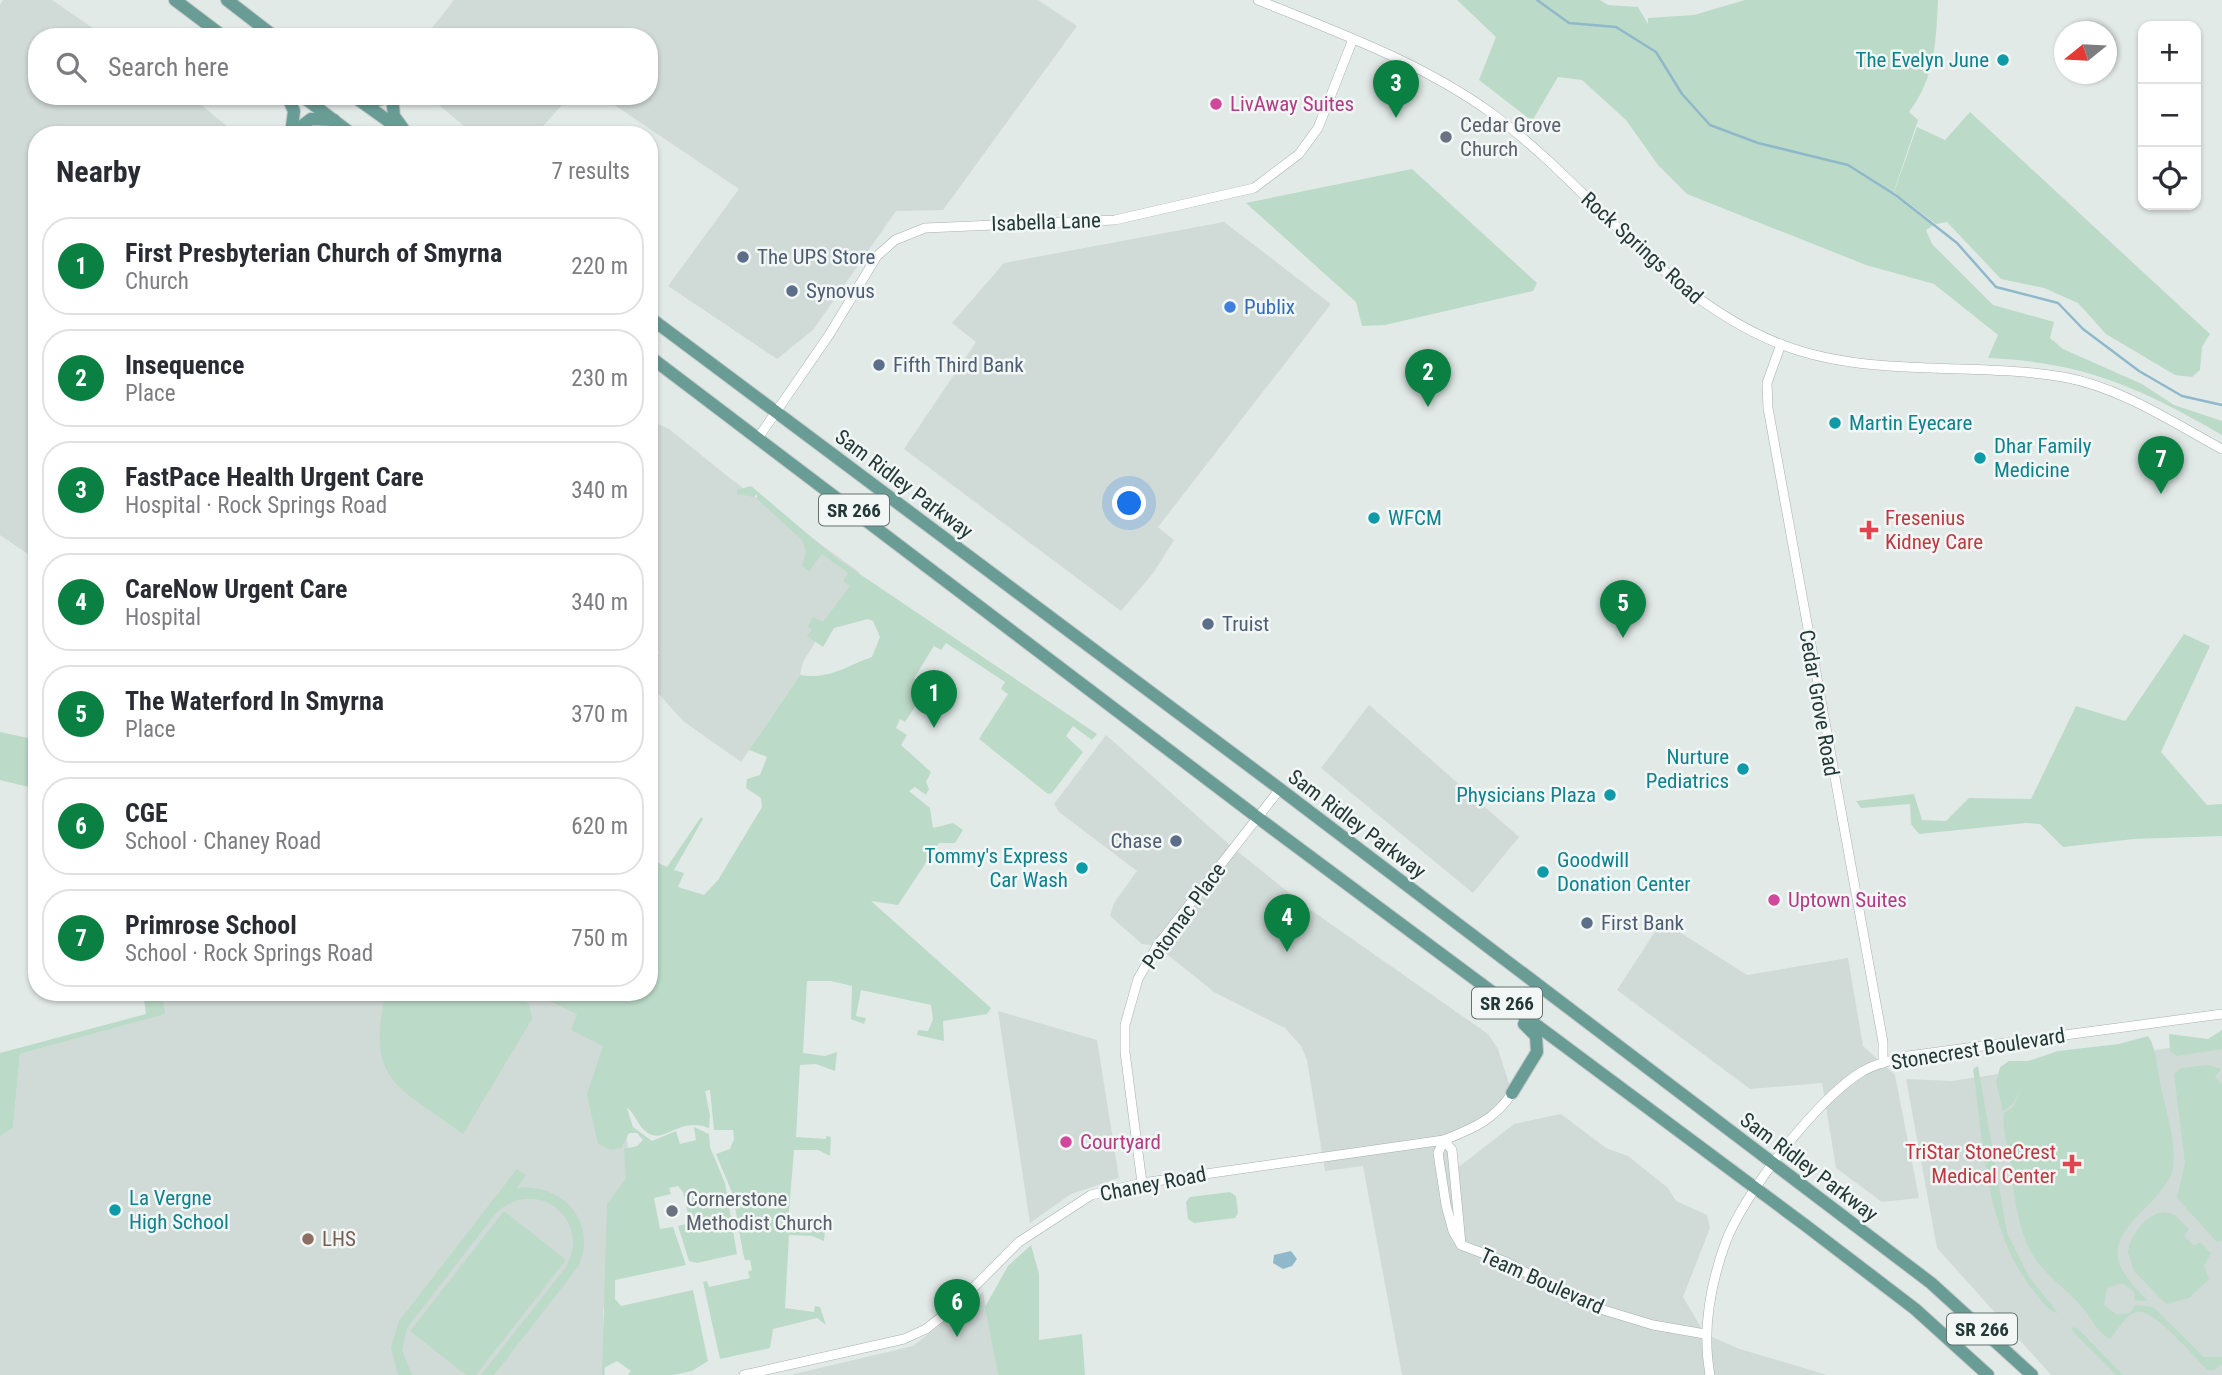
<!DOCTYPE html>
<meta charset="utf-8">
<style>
:root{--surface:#fff;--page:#f2f2f3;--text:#2b2b33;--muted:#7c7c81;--line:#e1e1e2;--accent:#0b8043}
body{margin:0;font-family:"Roboto Condensed",sans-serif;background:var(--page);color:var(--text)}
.controls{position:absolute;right:21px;top:21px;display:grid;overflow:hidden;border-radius:14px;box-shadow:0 2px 5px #0004}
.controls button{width:63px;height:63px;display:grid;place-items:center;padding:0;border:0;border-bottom:2px solid var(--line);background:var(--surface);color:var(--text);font:35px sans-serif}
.compass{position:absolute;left:2054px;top:21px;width:63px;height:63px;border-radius:50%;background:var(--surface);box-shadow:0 2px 5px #0004;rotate:252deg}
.you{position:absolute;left:1130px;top:504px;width:24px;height:24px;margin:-18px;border:5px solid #fff;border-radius:50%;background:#1a73e8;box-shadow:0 0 0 10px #1a73e833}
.badge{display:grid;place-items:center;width:46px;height:46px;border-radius:50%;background:var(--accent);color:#fff;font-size:23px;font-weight:700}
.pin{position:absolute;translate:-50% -58px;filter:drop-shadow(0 2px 4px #0008)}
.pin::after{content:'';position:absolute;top:37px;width:24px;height:21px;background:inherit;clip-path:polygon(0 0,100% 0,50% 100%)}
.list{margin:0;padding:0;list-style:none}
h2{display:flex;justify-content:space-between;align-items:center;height:91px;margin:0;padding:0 28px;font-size:30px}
h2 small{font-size:23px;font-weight:400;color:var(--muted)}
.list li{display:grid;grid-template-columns:46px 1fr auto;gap:21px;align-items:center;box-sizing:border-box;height:98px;margin:0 14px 14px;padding:0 14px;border:2px solid var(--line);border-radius:28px}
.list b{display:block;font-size:26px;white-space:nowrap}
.list p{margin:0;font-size:23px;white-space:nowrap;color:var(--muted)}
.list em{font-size:23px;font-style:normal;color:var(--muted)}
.icon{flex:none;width:38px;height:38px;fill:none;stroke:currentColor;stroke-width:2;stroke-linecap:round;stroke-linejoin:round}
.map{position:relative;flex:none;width:2222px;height:1375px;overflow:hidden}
.search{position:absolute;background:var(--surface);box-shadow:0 2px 5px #0004;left:28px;top:28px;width:630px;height:77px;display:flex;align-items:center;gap:18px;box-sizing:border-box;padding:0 24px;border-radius:28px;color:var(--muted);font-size:26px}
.panel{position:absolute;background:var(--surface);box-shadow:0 2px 5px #0004;left:28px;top:126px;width:630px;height:875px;border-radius:28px}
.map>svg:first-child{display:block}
.built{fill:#d0dad7}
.green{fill:#bcdac8}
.water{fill:#8fb9ca}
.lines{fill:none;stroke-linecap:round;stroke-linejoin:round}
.stream{stroke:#8fb9ca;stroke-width:2.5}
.tertiary-casing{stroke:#a5b1af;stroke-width:10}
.primary-casing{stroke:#c1c8c7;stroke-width:14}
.tertiary{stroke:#fff;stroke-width:9}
.primary{stroke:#6a9c96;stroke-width:12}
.culture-dot{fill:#0f9aa8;stroke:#f2f7f5;stroke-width:2.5}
.hotel-dot{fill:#d1479c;stroke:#f2f7f5;stroke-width:2.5}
.worship-dot{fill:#6b7280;stroke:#f2f7f5;stroke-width:2.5}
.service-dot{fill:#5c6f8a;stroke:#f2f7f5;stroke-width:2.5}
.shop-dot{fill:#3f7fe0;stroke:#f2f7f5;stroke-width:2.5}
.health-dot{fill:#e0444e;stroke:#f2f7f5;stroke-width:2.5}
.education-dot{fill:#8d6e63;stroke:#f2f7f5;stroke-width:2.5}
.labels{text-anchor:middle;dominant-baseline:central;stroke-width:5;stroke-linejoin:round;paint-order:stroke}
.shield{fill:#f2f7f5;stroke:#617270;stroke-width:2}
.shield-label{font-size:19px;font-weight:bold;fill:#233937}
.culture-label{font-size:21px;fill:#0d838f;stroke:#f2f7f5;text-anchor:start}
.hotel-label{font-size:21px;fill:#b23c85;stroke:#f2f7f5;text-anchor:start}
.worship-label{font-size:21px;fill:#5b616d;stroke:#f2f7f5;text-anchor:start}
.street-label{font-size:21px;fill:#233937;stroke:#f2f7f5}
.service-label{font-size:21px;fill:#4e5e75;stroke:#f2f7f5;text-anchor:start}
.shop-label{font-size:21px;fill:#366cbe;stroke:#f2f7f5;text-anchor:start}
.health-label{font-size:21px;fill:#be3a42;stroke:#f2f7f5;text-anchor:start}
.education-label{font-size:21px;fill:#785e54;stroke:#f2f7f5;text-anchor:start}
</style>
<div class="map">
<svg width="2222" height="1375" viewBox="0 0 2222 1375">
<rect width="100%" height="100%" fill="#e2eae8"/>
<g class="built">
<path d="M 3,0 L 52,0 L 106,37 L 37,37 L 37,96 L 190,96 L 238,135 L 37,135 L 37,560 L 0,535 L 0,5 Z"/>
<path d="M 454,0 L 1038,0 L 1077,26 L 943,210 L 896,211 L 813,330 L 777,359 L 668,286 L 739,189 L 601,96 L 649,96 L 649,37 L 425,37 Z"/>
<path d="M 428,96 L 570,96 L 535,135 L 475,135 Z"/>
<path d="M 1224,222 L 1331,304 L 1158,527 L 1174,540 L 1154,572 L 1121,611 L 904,449 L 976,342 L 952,323 L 1004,263 Z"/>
<path d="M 649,420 L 669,429 L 731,479 L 859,572 L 803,662 L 800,675 L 741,762 L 683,721 L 649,683 L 649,663 L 659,654 L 649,605 Z"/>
<path d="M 1369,705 L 1519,837 L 1473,893 L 1321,768 Z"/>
<path d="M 1106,735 L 1232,847 L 1308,908 L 1488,1034 L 1498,1049 L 1512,1093 L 1503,1107 L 1445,1140 L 1455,1170 L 1514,1124 L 1561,1114 L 1606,1148 L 1628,1156 L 1668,1188 L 1676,1201 L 1707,1215 L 1710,1228 L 1683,1297 L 1705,1334 L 1740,1349 L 1827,1375 L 1402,1375 L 1363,1166 L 1325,1171 L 1307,1060 L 1301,1046 L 1285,1028 L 1214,992 L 1157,946 L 1142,944 L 1110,916 L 1114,903 L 1137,871 L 1059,812 L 1054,804 Z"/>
<path d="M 1662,921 L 1747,975 L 1848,958 L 1863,1046 L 1895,1075 L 1919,1198 L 1882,1202 L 1836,1168 L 1822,1083 L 1750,1089 L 1617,990 Z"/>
<path d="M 162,992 L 605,992 L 631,1167 L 603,1311 L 605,1375 L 0,1375 L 0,1136 L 13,1128 L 20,1054 L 164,1014 Z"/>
<path d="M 998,1011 L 1097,1040 L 1119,1178 L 1071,1194 L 1030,1223 Z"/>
<path d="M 2222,1040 L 2222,1375 L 2051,1375 L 1937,1248 L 1906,1079 L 1952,1081 Z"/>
<path d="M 983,1292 L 998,1375 L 790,1375 L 913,1346 Z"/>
</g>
<g class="green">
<path d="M 1457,0 L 1600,0 L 1608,5 L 1638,7 L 1648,24 L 1648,18 L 1694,15 L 1745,0 L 1938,0 C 1936,42 1935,78 1909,112 L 1918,120 L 1893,194 L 1934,225 L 1926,230 L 1932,244 L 1993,305 L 2054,322 L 2050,338 L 2063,349 L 2142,384 L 2174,405 L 2222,421 L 2222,435 C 2141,388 2084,362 1988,358 L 1998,335 L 1934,284 L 1866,265 L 1687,194 L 1658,165 L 1626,120 L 1582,80 L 1558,77 L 1532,121 L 1479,80 L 1496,37 Z"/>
<path d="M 1970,112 L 2210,334 L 2202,347 L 2200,370 L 2192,377 L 2175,375 L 2106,334 L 2078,303 L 2044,288 L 2001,279 L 1947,222 L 1936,224 L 1894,192 L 1917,127 L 1945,140 Z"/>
<path d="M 1412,169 L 1537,283 L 1533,291 L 1385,325 L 1362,326 L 1356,302 L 1246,203 Z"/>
<path d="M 751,486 L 836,558 L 1097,734 L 1092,740 L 1073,726 L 1066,736 L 1083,752 L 1052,793 L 1048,794 L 979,739 L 1008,694 L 1001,689 L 1005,682 L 946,643 L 941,650 L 934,646 L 914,678 L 927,688 L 905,722 L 900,719 L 896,728 L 907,735 L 901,745 L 931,772 L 926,782 L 929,789 L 926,795 L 915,787 L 909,791 L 930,808 L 933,828 L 953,823 L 963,830 L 955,843 L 939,843 L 898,905 L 871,901 L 991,1008 L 987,1014 L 943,1021 L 944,1041 L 917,1035 L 918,1030 L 928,1031 L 933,1019 L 931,1005 L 861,990 L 856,1016 L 866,1018 L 864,1024 L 851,1019 L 852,986 L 831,981 L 807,981 L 803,1053 L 825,1056 L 837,1052 L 835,1071 L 816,1064 L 800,1065 L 796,1137 L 826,1139 L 826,1136 L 831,1137 L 830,1156 L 818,1150 L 794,1150 L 788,1223 L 818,1225 L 826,1221 L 824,1241 L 812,1236 L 789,1235 L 785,1308 L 814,1312 L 815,1306 L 820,1307 L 826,1325 L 817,1318 L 773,1329 L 770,1348 L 720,1359 L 703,1282 L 707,1281 L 709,1287 L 750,1278 L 748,1272 L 752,1270 L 750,1260 L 745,1260 L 743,1253 L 733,1195 L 716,1154 L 730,1149 L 734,1139 L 733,1130 L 714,1130 L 710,1090 L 705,1091 L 710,1115 L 709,1128 C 681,1117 667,1140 652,1135 C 638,1130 636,1113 627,1108 L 633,1127 L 652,1141 L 676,1131 L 680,1144 L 696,1140 L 694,1127 L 709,1134 L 710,1147 L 725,1183 L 737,1254 L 697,1263 L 689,1261 L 678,1226 L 690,1223 L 683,1192 L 678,1186 L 669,1188 L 671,1194 L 654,1198 L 660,1229 L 673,1227 L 686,1265 L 615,1280 L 615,1299 L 621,1306 L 693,1290 L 708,1361 L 692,1371 L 673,1375 L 628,1375 L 631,1371 L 617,1361 L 604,1368 L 604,1375 L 602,1375 L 607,1204 L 626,1178 L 624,1149 L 637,1146 L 643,1140 L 637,1133 L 629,1133 L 621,1148 L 611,1150 L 598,1144 L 587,1094 L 603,1046 L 571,1030 L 577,1014 L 530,992 L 649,992 L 649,867 L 656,862 L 667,867 L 701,817 L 703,819 L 674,870 L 684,873 L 678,887 L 704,895 L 718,880 L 762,807 L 761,798 L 746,788 L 747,779 L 760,775 L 767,757 L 749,750 L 800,675 C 829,680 846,666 872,657 L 880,637 L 873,621 L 868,619 L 834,628 L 823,647 L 807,636 L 812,630 L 808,626 L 813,617 L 823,622 L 850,586 L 843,581 L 848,573 L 822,554 L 809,571 L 802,566 L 806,552 L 802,540 L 757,499 L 757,494 L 754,497 L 737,494 L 737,490 Z"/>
<path d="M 2184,634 L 2210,646 L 2161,752 L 2207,805 L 2222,804 L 2222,836 L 2134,839 L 2063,847 L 2040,824 L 2026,823 L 1919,834 L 1911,824 L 1910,804 L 1861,808 L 1856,801 L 1914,794 L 1922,820 L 1946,821 L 1969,798 L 2031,799 L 2076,706 L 2125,721 Z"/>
<path d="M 0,732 L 37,740 L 37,789 L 0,780 Z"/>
<path d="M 143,992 L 162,992 L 165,1014 L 20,1054 L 13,1128 L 0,1136 L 0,1053 L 146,1014 Z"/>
<path d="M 386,992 L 510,992 L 529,1004 L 532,1019 L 463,1134 C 398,1086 365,1083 386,992 Z"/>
<path d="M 2222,1030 L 2222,1049 L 2177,1056 L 2170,1051 L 2169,1034 L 2208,1039 Z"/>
<path d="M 2148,1036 C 2157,1048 2157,1072 2161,1087 C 2166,1111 2178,1146 2172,1172 C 2169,1183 2159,1193 2151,1202 C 2109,1242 2105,1259 2148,1301 L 2135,1300 L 2134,1292 L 2123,1283 L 2107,1288 L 2104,1305 L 2117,1315 L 2130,1313 L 2135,1305 L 2153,1307 L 2204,1357 L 2222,1357 L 2222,1364 L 2214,1370 L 2207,1370 C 2194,1357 2154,1308 2137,1312 C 2125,1315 2118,1330 2110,1339 C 2095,1331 2093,1319 2082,1307 C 2065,1287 2041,1273 2029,1248 C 2019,1228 2013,1193 2012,1171 C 2010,1150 2002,1137 2004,1113 L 2013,1107 L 2022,1086 L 2013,1104 L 2003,1111 L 1996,1082 L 2000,1067 L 2009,1061 L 2028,1061 L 2058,1051 L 2119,1044 Z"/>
<path d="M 2209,1065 L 2221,1069 L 2215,1077 L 2222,1084 L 2222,1240 L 2217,1242 L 2177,1198 L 2185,1163 L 2174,1074 L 2181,1068 Z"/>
<path d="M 1978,1066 L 2007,1233 L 2029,1277 L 2058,1313 C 2049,1311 2043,1303 2038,1296 C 1985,1236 1984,1144 1973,1069 Z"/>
<path d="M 517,1169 L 526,1175 L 517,1188 C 562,1183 599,1222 578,1267 L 494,1375 L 481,1375 L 566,1267 C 593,1220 536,1175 496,1213 L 407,1328 L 402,1350 L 412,1375 L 398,1375 L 391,1348 L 399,1321 Z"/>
<path d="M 1230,1192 L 1236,1196 L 1238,1213 L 1235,1218 L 1194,1223 L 1188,1219 L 1186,1202 L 1190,1197 Z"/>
<path d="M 504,1211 L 566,1260 L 476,1375 L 466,1375 L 410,1331 Z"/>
<path d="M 2165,1212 L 2175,1215 L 2189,1229 L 2184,1236 L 2194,1246 L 2200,1242 L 2211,1253 L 2204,1266 L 2209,1279 L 2189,1298 L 2166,1304 L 2134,1271 L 2128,1252 C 2130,1235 2147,1213 2165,1212 Z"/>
<path d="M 1031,1245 L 1039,1274 L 1039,1340 L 1082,1334 L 1085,1375 L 998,1375 L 985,1307 L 1008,1266 Z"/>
<path d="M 2072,1327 L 2078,1329 L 2123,1375 L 2116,1375 L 2073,1332 Z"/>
</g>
<path class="water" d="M 1291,1251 L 1297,1259 L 1292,1266 L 1283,1269 L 1273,1263 L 1274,1255 Z"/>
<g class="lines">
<path class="stream" d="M 1537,0 L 1569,23 L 1616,27 L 1656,52 L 1682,94 L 1710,125 L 1758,143 L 1848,165 L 1897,196 L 1957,243 L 1996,287 L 2058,303 L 2083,329 L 2139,371 L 2182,396 L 2222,405"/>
<defs>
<g id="tertiary">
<path d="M 1258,0 C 1339,33 1423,63 1494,115 C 1593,189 1662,297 1780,344 C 1869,379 1969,361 2063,377 C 2120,387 2172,422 2222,449"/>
<path d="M 1781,344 L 1767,383 L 1768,408 L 1883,1042 L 1883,1063"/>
<path d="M 758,438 L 829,335 L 877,256 L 895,240 L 925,228 L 1115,220 L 1254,188 L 1299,154 L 1318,128 L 1353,39"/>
<path d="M 1444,1140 L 1438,1153 L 1446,1205 L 1453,1231 L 1461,1245 L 1506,1262 L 1587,1305 L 1653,1325 L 1705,1334"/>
<path d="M 1444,1140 L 1452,1150 L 1461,1244"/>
<path d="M 1142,1183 L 1125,1052 L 1125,1025 L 1138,979 L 1157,946 L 1280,789"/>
<path d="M 744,1375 L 904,1339 L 926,1329 L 954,1307 L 1019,1242 L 1091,1195 L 1142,1183 L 1444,1140 C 1472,1129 1496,1119 1512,1093"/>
<path d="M 1710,1375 C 1702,1332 1710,1286 1725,1244 C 1742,1196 1818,1097 1863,1071 C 1876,1063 1893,1060 1908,1056 L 2222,1014"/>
</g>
<g id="primary">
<path d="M 175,0 L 224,37"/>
<path d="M 227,0 L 275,37"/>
<path d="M 287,96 L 294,111 L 291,134"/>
<path d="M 302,96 L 353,135"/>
<path d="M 358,96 L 378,100 L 392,96 L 394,116 L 407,134"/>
<path d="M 359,100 L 401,130"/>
<path d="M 291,134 L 311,119 L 334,120"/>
<path d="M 649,317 L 1280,789 L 1931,1283 L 2032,1375"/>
<path d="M 649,356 L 1257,817 L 1805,1225 L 1915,1309 L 1988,1375"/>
<path d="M 1512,1093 L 1537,1052 L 1536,1036 L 1524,1024"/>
</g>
</defs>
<use href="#tertiary" class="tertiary-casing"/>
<use href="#primary" class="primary-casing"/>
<use href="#tertiary" class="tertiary"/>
<use href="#primary" class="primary"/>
</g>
<g class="culture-dot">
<circle cx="2003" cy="60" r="7"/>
<circle cx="1835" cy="423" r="7"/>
<circle cx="1980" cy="458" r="7"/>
<circle cx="1374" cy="518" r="7"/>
<circle cx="1743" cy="769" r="7"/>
<circle cx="1610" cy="795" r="7"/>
<circle cx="1082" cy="868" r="7"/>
<circle cx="1543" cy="872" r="7"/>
<circle cx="115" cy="1210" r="7"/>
</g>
<g class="hotel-dot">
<circle cx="1216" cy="104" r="7"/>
<circle cx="1774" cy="900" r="7"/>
<circle cx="1066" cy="1142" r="7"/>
</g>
<g class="worship-dot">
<circle cx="1446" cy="137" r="7"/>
<circle cx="672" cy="1211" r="7"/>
</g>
<g class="service-dot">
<circle cx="743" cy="257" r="7"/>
<circle cx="792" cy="291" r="7"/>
<circle cx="879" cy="365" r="7"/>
<circle cx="1208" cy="624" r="7"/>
<circle cx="1176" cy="841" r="7"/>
<circle cx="1587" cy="923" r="7"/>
</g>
<circle class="shop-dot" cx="1230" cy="307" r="7"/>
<g class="health-dot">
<path d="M1865.5 519.5h7v7h7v7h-7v7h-7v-7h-7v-7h7z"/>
<path d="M2068.5 1153.5h7v7h7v7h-7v7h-7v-7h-7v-7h7z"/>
</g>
<circle class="education-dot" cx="308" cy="1239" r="7"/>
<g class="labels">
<g class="shield">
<rect x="819" y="494.5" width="70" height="31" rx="5"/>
<rect x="1472" y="987.5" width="70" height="31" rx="5"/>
<rect x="1947" y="1313.5" width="70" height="31" rx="5"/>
</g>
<g class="shield-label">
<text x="854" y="510">SR 266</text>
<text x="1507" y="1003">SR 266</text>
<text x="1982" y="1329">SR 266</text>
</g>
<g class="culture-label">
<text x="1989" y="60" text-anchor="end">The Evelyn June</text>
<text x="1849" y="423">Martin Eyecare</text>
<text x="1994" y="446">Dhar Family<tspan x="1994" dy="24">Medicine</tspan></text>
<text x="1388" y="518">WFCM</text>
<text x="1729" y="757" text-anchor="end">Nurture<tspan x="1729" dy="24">Pediatrics</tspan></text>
<text x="1596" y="795" text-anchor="end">Physicians Plaza</text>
<text x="1068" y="856" text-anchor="end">Tommy's Express<tspan x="1068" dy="24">Car Wash</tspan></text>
<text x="1557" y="860">Goodwill<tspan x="1557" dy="24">Donation Center</tspan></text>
<text x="129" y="1198">La Vergne<tspan x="129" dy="24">High School</tspan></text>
</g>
<g class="hotel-label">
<text x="1230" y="104">LivAway Suites</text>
<text x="1788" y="900">Uptown Suites</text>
<text x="1080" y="1142">Courtyard</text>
</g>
<g class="worship-label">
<text x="1460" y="125">Cedar Grove<tspan x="1460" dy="24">Church</tspan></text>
<text x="686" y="1199">Cornerstone<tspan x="686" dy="24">Methodist Church</tspan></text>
</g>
<g class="street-label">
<text transform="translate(1046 222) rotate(-2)">Isabella Lane</text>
<text transform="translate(1642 248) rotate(42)">Rock Springs Road</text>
<text transform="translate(904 484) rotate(37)">Sam Ridley Parkway</text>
<text transform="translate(1819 703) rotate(80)">Cedar Grove Road</text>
<text transform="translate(1357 824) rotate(37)">Sam Ridley Parkway</text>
<text transform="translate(1184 916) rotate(-54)">Potomac Place</text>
<text transform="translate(1978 1049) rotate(-9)">Stonecrest Boulevard</text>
<text transform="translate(1809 1167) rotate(37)">Sam Ridley Parkway</text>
<text transform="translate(1153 1184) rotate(-11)">Chaney Road</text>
<text transform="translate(1542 1281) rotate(24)">Team Boulevard</text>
</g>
<g class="service-label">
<text x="757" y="257">The UPS Store</text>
<text x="806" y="291">Synovus</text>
<text x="893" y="365">Fifth Third Bank</text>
<text x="1222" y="624">Truist</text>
<text x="1162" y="841" text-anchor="end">Chase</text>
<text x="1601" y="923">First Bank</text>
</g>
<g class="shop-label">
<text x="1244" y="307">Publix</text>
</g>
<g class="health-label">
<text x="1885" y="518">Fresenius<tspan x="1885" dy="24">Kidney Care</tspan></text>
<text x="2056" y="1152" text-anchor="end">TriStar StoneCrest<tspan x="2056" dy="24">Medical Center</tspan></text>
</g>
<g class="education-label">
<text x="322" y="1239">LHS</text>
</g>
</g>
</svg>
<div class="controls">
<button>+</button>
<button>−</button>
<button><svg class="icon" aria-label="locate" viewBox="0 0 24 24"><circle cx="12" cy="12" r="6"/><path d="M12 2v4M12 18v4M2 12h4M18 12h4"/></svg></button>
</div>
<svg class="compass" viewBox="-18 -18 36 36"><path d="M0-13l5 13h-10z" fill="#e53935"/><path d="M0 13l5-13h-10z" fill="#7c7c81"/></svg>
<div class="you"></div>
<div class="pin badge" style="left:934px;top:728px">1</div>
<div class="pin badge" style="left:1428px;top:407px">2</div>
<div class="pin badge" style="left:1396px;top:118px">3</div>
<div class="pin badge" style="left:1287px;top:952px">4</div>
<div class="pin badge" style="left:1623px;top:638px">5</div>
<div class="pin badge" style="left:957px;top:1337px">6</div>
<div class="pin badge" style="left:2161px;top:494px">7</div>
<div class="search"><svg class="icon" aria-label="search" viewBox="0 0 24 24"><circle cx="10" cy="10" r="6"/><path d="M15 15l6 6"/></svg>Search here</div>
<section class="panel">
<h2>Nearby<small>7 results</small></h2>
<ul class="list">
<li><span class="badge">1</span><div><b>First Presbyterian Church of Smyrna</b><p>Church</p></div><em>220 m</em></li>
<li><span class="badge">2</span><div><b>Insequence</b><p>Place</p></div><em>230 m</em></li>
<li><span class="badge">3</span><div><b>FastPace Health Urgent Care</b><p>Hospital · Rock Springs Road</p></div><em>340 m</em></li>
<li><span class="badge">4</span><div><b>CareNow Urgent Care</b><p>Hospital</p></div><em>340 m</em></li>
<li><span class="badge">5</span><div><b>The Waterford In Smyrna</b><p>Place</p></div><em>370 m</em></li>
<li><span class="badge">6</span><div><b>CGE</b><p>School · Chaney Road</p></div><em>620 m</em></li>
<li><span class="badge">7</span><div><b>Primrose School</b><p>School · Rock Springs Road</p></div><em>750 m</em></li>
</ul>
</section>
</div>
